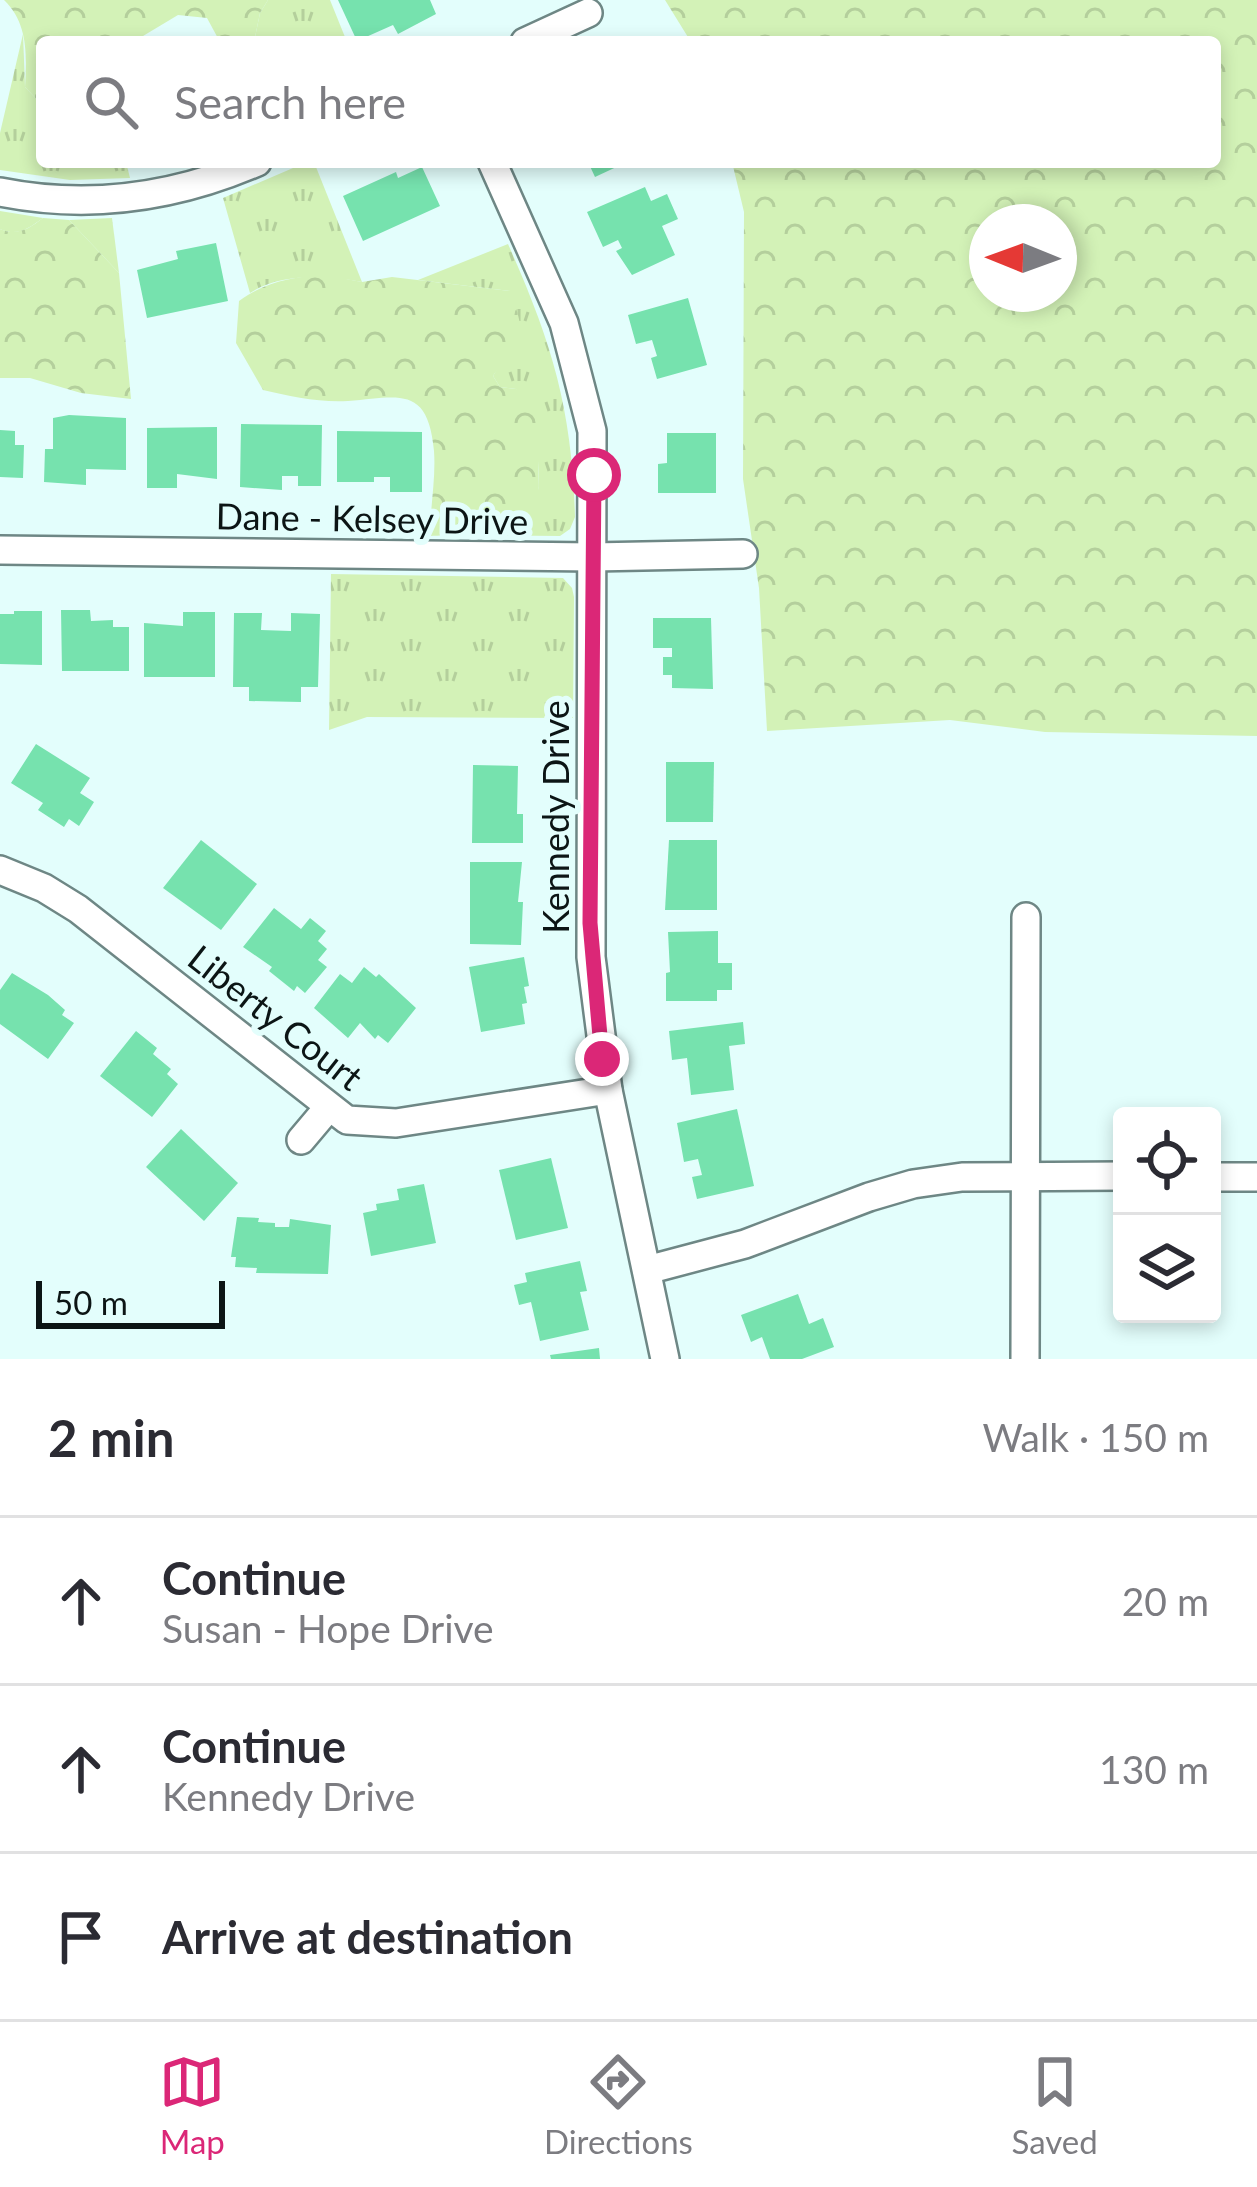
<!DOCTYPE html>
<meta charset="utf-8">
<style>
:root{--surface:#fff;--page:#f7f7f7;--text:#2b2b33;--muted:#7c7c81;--line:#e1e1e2;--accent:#db2777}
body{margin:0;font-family:Lato,sans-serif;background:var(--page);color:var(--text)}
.controls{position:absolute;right:36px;bottom:36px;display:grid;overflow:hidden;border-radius:12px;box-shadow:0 6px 18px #0003}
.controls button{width:108px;height:108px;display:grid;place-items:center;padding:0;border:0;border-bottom:3px solid var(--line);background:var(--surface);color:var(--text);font:60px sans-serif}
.compass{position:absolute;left:969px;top:204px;width:108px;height:108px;border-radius:50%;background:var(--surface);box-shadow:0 6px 18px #0003;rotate:271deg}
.scale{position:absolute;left:36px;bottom:30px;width:189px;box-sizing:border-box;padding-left:12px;border:6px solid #0c1515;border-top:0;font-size:33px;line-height:42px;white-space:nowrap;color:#0c1515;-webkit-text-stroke:9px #e3fefc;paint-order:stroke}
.stop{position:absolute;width:36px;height:36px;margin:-27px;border:9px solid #db2777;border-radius:50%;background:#fff}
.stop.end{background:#db2777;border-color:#fff;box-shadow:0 3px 12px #0008}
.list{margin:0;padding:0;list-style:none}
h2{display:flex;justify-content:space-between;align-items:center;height:156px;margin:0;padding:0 48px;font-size:51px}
h2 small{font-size:39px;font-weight:400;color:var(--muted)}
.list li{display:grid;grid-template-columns:78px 1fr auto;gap:36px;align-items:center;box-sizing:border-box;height:168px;padding:0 48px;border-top:3px solid var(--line)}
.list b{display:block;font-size:45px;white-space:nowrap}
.list p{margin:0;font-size:39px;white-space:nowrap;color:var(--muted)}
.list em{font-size:39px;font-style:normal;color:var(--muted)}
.icon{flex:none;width:66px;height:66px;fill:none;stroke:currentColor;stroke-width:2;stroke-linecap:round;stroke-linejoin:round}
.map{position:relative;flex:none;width:1257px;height:1359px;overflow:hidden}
.search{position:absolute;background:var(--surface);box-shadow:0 6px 18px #0003;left:36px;right:36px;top:36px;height:132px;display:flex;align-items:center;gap:30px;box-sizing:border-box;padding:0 42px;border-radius:12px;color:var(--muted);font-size:45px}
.sheet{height:660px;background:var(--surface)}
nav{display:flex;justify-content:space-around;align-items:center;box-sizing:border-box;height:168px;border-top:3px solid var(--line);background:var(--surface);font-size:33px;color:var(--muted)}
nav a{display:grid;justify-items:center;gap:6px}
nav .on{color:var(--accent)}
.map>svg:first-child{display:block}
.grass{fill:url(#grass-tufts)}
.forest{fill:url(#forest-crowns);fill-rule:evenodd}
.building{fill:#76e2ae}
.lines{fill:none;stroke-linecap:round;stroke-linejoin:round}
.street-casing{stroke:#6e8785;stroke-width:32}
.street{stroke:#fff;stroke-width:27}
.route{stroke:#db2777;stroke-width:15}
.labels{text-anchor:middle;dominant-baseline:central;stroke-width:12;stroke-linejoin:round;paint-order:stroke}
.street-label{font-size:36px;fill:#0c1515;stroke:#e3fefc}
</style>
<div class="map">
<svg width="1257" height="1359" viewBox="0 0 1257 1359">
<defs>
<pattern id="grass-tufts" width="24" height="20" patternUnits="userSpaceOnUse" patternTransform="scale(3)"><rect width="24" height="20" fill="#d3f2b7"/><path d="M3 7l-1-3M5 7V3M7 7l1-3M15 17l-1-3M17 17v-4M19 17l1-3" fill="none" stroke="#b4cf9c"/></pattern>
<pattern id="forest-crowns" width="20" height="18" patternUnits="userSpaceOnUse" patternTransform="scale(3)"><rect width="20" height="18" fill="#d3f2b7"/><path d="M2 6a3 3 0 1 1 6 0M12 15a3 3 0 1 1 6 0" fill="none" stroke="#b4cf9c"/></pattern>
</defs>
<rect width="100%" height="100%" fill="#e3fefc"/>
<g class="grass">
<path d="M 268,0 L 330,0 L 347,42 L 254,42 L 260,13 Z"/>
<path d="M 23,34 L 25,87 L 42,105 L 42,162 L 126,162 L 130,178 L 70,180 L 0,170 L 0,133 Z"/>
<path d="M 307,162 L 314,162 L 362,282 C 326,275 281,273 250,293 L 223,198 Z"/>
<path d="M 0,211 L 43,218 C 29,228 18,237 0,229 Z"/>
<path d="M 112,218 L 119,273 L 69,220 Z"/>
<path d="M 508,244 C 552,343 572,408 575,517 L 570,529 L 560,536 L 475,535 L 488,526 L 526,515 L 539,488 L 538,461 L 516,389 L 500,387 L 493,376 L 500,364 L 510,291 L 418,280 Z"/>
<path d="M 331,574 L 563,578 L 572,588 L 574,597 L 573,718 L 367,717 L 329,730 Z"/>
</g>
<g class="forest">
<path d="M 4,0 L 268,0 L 260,13 L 254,42 L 220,42 L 207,18 L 178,15 L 133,42 L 42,42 L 42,105 L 25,87 C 27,55 28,23 4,0 Z"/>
<path d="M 665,0 L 1257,0 L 1257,736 L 1045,732 L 950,720 L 767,731 L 759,588 L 743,479 L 744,212 L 732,162 L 1215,162 L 1215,42 L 691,42 ZM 987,222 L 1059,222 L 1059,294 L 987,294 Z"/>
<path d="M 43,218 L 69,220 L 119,273 L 131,399 L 81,393 L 30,378 L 0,378 L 0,229 C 17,236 29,229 43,218 Z"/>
<path d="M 325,275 L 362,282 L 392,277 L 510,291 C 516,309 528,335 515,353 C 509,362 499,366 493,376 L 500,387 L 516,389 L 534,398 C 542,422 538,440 538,465 C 538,477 541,491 536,503 C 522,529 457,535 430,536 C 430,508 436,479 434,451 C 428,385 399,397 348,401 C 321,403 289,396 263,390 L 236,343 L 239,301 C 267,281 292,277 325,275 Z"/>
</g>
<g class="building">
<path d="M 338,0 L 430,0 L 436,14 L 398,34 L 393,25 L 357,41 Z"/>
<path d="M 588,162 L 627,162 L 595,177 Z"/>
<path d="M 422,167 L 440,206 L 363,241 L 343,196 L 396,172 L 398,178 Z"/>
<path d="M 645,187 L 651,201 L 667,194 L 678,219 L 662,226 L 675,255 L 632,275 L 616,251 L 622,248 L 618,240 L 603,247 L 587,212 Z"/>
<path d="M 216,243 L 228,301 L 147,318 L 137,270 L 178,259 L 176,251 Z"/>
<path d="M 688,298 L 707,365 L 657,379 L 651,358 L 657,356 L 652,340 L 636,344 L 628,315 Z"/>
<path d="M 69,415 L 126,418 L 126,470 L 86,469 L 86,485 L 44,482 L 45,449 L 53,449 L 53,418 Z"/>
<path d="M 241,424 L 322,425 L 321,486 L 298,486 L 298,476 L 282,476 L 282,490 L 240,487 Z"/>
<path d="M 217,427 L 217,479 L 177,474 L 177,488 L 147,488 L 147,428 Z"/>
<path d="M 0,430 L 15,431 L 15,445 L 24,445 L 23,478 L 0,477 Z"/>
<path d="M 337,431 L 422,432 L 422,492 L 390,492 L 390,477 L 374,477 L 374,482 L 337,482 Z"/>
<path d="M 667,433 L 716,433 L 716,493 L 658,493 L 658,464 L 667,463 Z"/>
<path d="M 61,610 L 90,610 L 91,621 L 113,620 L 113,627 L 129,627 L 129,671 L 62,671 Z"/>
<path d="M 14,611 L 42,611 L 42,665 L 0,664 L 0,614 L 14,614 Z"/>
<path d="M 183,612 L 215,612 L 215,677 L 144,677 L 144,623 L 183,626 Z"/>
<path d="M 234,613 L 262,613 L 261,630 L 291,631 L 291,613 L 320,614 L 318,687 L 301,687 L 301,702 L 249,701 L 249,687 L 233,687 Z"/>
<path d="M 653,618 L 711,618 L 713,689 L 672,688 L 672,675 L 663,675 L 663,657 L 672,657 L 672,648 L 653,648 Z"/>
<path d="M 36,744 L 90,778 L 80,793 L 94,802 L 79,826 L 69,819 L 64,827 L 38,810 L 43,803 L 11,783 Z"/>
<path d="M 666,762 L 714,762 L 713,822 L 666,822 Z"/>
<path d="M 473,765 L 518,766 L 517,814 L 523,814 L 523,843 L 472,843 Z"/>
<path d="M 201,840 L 257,884 L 221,930 L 163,888 Z"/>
<path d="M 669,840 L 717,840 L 717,910 L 665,910 Z"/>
<path d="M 470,862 L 522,862 L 518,902 L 523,902 L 521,945 L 470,944 Z"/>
<path d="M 274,908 L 301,929 L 310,918 L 326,931 L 318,941 L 327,949 L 318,960 L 327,967 L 305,993 L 297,986 L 294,991 L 269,971 L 272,967 L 243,947 Z"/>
<path d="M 718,931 L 718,963 L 732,963 L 732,990 L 717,990 L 717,1001 L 666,1001 L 666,973 L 670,972 L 668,932 Z"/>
<path d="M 524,957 L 529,986 L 524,987 L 527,1003 L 522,1004 L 525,1024 L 481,1032 L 469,967 Z"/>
<path d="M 364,967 L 376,977 L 379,974 L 416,1008 L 388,1043 L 378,1035 L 375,1039 L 360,1023 L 348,1038 L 314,1008 L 340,974 L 352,983 Z"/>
<path d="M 12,973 L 48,995 L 65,1010 L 62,1015 L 74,1023 L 48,1059 L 0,1024 L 0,990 Z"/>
<path d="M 743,1022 L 745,1044 L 729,1046 L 734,1090 L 691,1095 L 687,1058 L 672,1060 L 669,1031 Z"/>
<path d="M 136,1031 L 157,1048 L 153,1054 L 171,1069 L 167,1074 L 178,1084 L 152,1117 L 100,1076 Z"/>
<path d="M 737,1109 L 754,1186 L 697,1199 L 692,1177 L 702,1175 L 698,1159 L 684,1162 L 677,1123 Z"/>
<path d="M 181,1129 L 238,1183 L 204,1221 L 146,1167 Z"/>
<path d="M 551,1158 L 568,1228 L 516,1240 L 499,1170 Z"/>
<path d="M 424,1184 L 436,1243 L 371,1256 L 363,1213 L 377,1210 L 376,1204 L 399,1200 L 397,1189 Z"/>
<path d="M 237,1217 L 259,1218 L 258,1222 L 275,1223 L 275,1227 L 289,1227 L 290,1219 L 331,1225 L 328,1274 L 256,1273 L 257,1268 L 235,1267 L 236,1257 L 231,1257 Z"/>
<path d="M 580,1261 L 587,1291 L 580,1292 L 589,1330 L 540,1341 L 531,1302 L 519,1305 L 514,1285 L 527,1282 L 525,1273 Z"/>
<path d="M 798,1294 L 809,1324 L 823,1318 L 834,1347 L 802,1359 L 770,1359 L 762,1337 L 751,1342 L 741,1315 Z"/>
<path d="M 599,1348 L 600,1359 L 551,1359 L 550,1355 Z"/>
</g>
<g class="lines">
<defs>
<g id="street">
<path d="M 525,42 L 588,13"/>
<path d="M 492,162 L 564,323 L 592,431 L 591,957 L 608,1090 L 665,1359"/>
<path d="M 0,192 C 90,210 174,198 257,162"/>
<path d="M 0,550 L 593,557 L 743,554"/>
<path d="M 0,870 L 44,888 L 78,909 L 347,1120 L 396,1123 L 608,1090"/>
<path d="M 301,1140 L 328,1108"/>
<path d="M 1212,1177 L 1257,1177"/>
<path d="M 647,1270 L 745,1244 L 869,1197 L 913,1184 L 962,1177 L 1122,1176"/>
<path d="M 1025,1359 L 1026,917"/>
</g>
</defs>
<use href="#street" class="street-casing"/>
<use href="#street" class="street"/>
</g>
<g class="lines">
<path class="route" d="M 594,475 L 590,923 L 602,1059"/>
</g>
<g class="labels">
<g class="street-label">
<text transform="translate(372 518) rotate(1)">Dane - Kelsey Drive</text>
<text transform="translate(555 817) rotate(-90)">Kennedy Drive</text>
<text transform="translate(276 1017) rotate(38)">Liberty Court</text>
</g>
</g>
</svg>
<div class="controls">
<button><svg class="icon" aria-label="locate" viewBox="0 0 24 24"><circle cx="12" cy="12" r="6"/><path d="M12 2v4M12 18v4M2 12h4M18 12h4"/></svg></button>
<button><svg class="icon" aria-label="layers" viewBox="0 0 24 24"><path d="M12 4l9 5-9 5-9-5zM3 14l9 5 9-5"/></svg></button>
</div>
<svg class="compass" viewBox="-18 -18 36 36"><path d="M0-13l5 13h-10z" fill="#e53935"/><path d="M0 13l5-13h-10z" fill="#7c7c81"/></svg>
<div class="scale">50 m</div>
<div class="stop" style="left:594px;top:475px"></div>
<div class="stop end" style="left:602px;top:1059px"></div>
<div class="search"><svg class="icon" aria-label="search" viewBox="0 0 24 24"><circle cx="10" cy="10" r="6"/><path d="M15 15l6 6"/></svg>Search here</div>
</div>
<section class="sheet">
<h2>2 min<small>Walk · 150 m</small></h2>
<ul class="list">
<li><svg class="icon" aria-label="ahead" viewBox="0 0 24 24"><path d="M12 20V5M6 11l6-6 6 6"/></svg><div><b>Continue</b><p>Susan - Hope Drive</p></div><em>20 m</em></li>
<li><svg class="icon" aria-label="ahead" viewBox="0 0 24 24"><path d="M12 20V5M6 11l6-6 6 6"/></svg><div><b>Continue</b><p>Kennedy Drive</p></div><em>130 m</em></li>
<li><svg class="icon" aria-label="arrive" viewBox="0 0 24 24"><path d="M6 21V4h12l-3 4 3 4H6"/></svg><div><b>Arrive at destination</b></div></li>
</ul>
</section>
<nav>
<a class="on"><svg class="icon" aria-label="map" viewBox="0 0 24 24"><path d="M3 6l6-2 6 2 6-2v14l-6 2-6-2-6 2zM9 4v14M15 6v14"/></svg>Map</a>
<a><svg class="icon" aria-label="directions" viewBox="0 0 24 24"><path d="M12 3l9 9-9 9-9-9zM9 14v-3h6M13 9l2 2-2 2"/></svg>Directions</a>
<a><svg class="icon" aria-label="saved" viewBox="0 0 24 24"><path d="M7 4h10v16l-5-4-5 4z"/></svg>Saved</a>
</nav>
